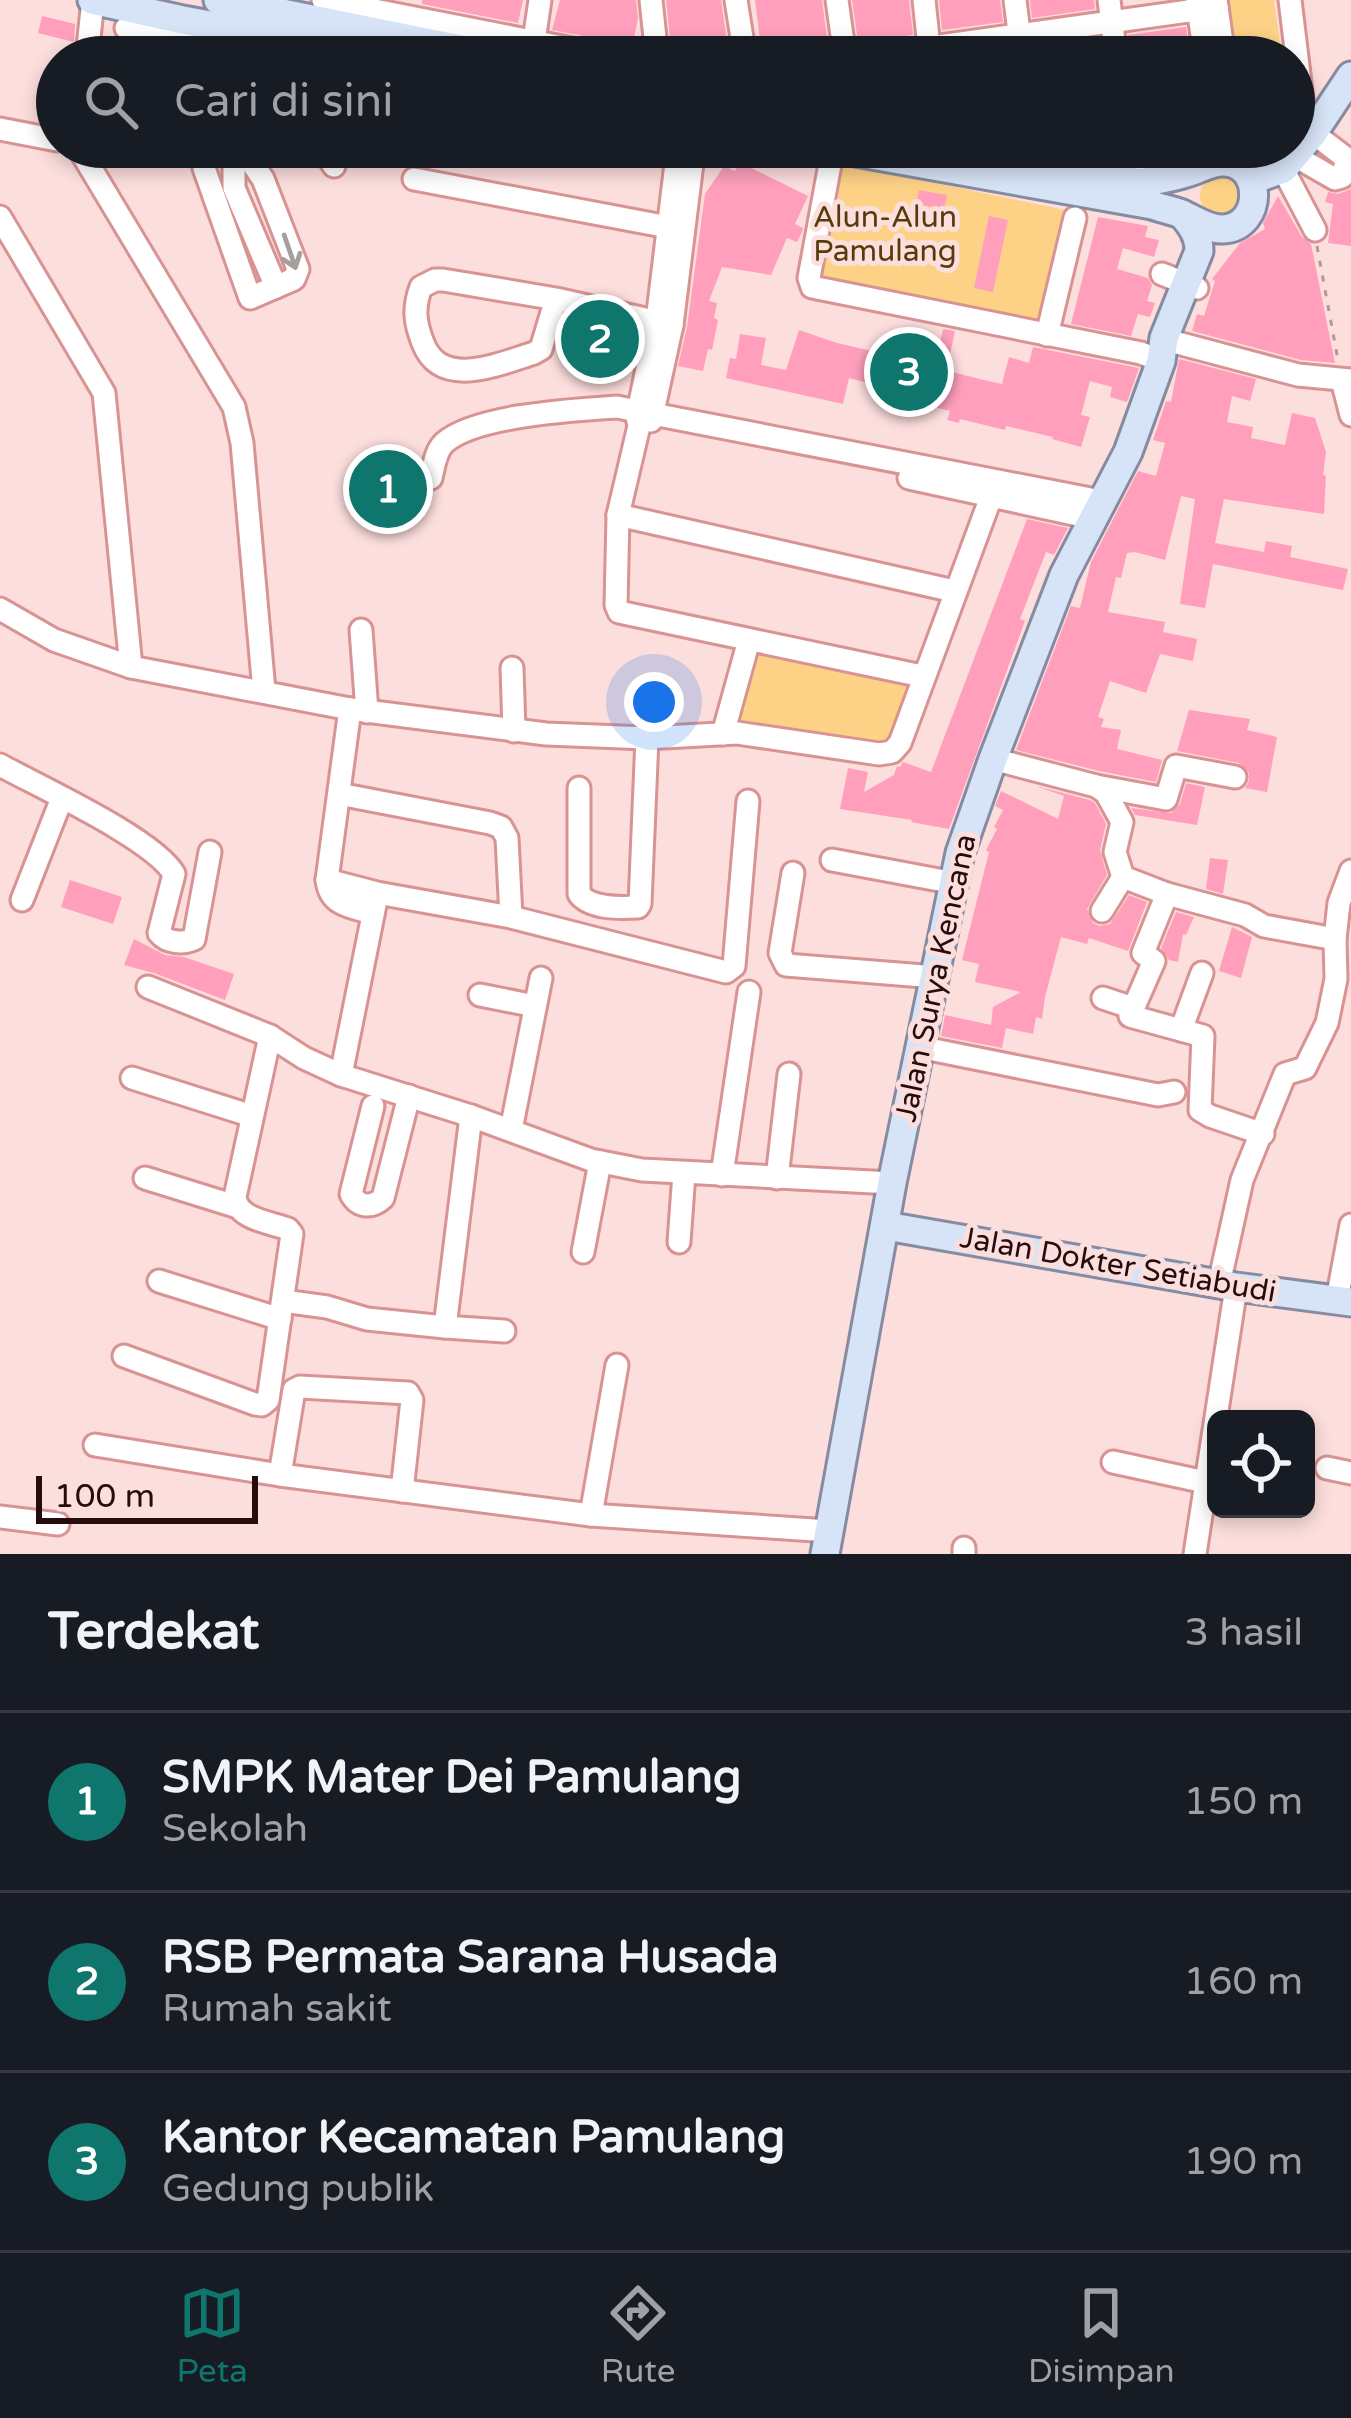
<!DOCTYPE html>
<html lang="id">
<style>
:root{--surface:#171b24;--page:#20242c;--text:#f1f3f6;--muted:#9ea1a6;--line:#363941;--accent:#0f766e}
body{margin:0;font-family:"Varela Round",sans-serif;background:var(--page);color:var(--text)}
.controls{position:absolute;right:36px;bottom:36px;display:grid;overflow:hidden;border-radius:18px;box-shadow:0 6px 18px #0003}
.controls button{width:108px;height:108px;display:grid;place-items:center;padding:0;border:0;border-bottom:3px solid var(--line);background:var(--surface);color:var(--text);font:60px sans-serif}
.scale{position:absolute;left:36px;bottom:30px;width:222px;box-sizing:border-box;padding-left:12px;border:6px solid #250c0d;border-top:0;font-size:33px;line-height:42px;white-space:nowrap;color:#250c0d;-webkit-text-stroke:9px #fcdedd;paint-order:stroke}
.you{position:absolute;left:654px;top:702px;width:42px;height:42px;margin:-30px;border:9px solid #fff;border-radius:50%;background:#1a73e8;box-shadow:0 0 0 18px #1a73e833}
.badge{display:grid;place-items:center;width:78px;height:78px;border-radius:50%;background:var(--accent);color:#fff;font-size:39px;font-weight:700}
.pin{position:absolute;translate:-50% -50%;border:6px solid #fff;box-shadow:0 3px 12px #0006}
.list{margin:0;padding:0;list-style:none}
h2{display:flex;justify-content:space-between;align-items:center;height:156px;margin:0;padding:0 48px;font-size:51px}
h2 small{font-size:39px;font-weight:400;color:var(--muted)}
.list li{display:grid;grid-template-columns:78px 1fr auto;gap:36px;align-items:center;box-sizing:border-box;height:180px;padding:0 48px;border-top:3px solid var(--line)}
.list b{display:block;font-size:45px;white-space:nowrap}
.list p{margin:0;font-size:39px;white-space:nowrap;color:var(--muted)}
.list em{font-size:39px;font-style:normal;color:var(--muted)}
.icon{flex:none;width:66px;height:66px;fill:none;stroke:currentColor;stroke-width:2;stroke-linecap:round;stroke-linejoin:round}
.map{position:relative;flex:none;width:1351px;height:1554px;overflow:hidden}
.search{position:absolute;background:var(--surface);box-shadow:0 6px 18px #0003;left:36px;right:36px;top:36px;height:132px;display:flex;align-items:center;gap:30px;box-sizing:border-box;padding:0 42px;border-radius:66px;color:var(--muted);font-size:45px}
.sheet{height:696px;background:var(--surface)}
nav{display:flex;justify-content:space-around;align-items:center;box-sizing:border-box;height:168px;border-top:3px solid var(--line);background:var(--surface);font-size:33px;color:var(--muted)}
nav a{display:grid;justify-items:center;gap:6px}
nav .on{color:var(--accent)}
.map>svg:first-child{display:block}
.green{fill:#fdd287}
.building{fill:#ff9fbc}
.lines{fill:none;stroke-linecap:round;stroke-linejoin:round}
.minor-casing{stroke:#d89392;stroke-width:27}
.major-casing{stroke:#878ba1;stroke-width:33}
.path{stroke:#b49898;stroke-width:3;stroke-dasharray:6 9;stroke-linecap:butt}
.minor{stroke:#fff;stroke-width:21}
.major{stroke:#d7e3f6;stroke-width:27}
.oneway{stroke:#a89e9e}
.labels{text-anchor:middle;dominant-baseline:central;stroke-width:10;stroke-linejoin:round;paint-order:stroke}
.park-label{font-size:30px;fill:#553c0a;stroke:#fcdedd}
.street-label{font-size:30px;fill:#250c0d;stroke:#fcdedd}
</style>
<div class="map">
<svg width="1351" height="1554" viewBox="0 0 1351 1554">
<rect width="100%" height="100%" fill="#fcdedd"/>
<g class="green">
<path d="M 1227,0 L 1274,0 L 1282,57 L 1235,57 Z"/>
<path d="M 841,163 L 1079,213 L 1052,326 L 811,282 Z"/>
<circle cx="1221" cy="196" r="21"/>
<path d="M 749,640 L 922,676 L 892,752 L 723,734 Z"/>
</g>
<g class="building">
<path d="M 422,0 L 523,0 L 518,23 L 422,4 Z"/>
<path d="M 560,0 L 636,0 L 638,18 L 632,49 L 616,42 L 552,30 Z"/>
<path d="M 666,0 L 721,0 L 728,48 L 672,57 Z"/>
<path d="M 755,0 L 822,0 L 829,53 L 800,57 L 762,57 Z"/>
<path d="M 852,0 L 909,0 L 913,35 L 858,42 Z"/>
<path d="M 939,0 L 1000,0 L 1003,22 L 942,30 Z"/>
<path d="M 1030,0 L 1094,0 L 1095,9 L 1032,18 Z"/>
<path d="M 42,16 L 75,24 L 74,42 L 38,33 Z"/>
<path d="M 1186,27 L 1190,57 L 1131,57 L 1128,35 Z"/>
<path d="M 1099,39 L 1101,57 L 1037,57 L 1036,48 Z"/>
<path d="M 739,162 L 808,196 L 795,224 L 803,228 L 802,232 L 797,242 L 787,238 L 771,275 L 722,267 L 709,301 L 717,303 L 714,318 L 718,320 L 712,350 L 708,349 L 703,371 L 678,366 L 687,327 L 705,194 L 724,166 L 735,171 Z"/>
<path d="M 1351,189 L 1351,246 L 1328,243 L 1333,204 L 1325,202 L 1328,192 L 1338,194 Z"/>
<path d="M 919,190 L 947,195 L 944,209 L 916,204 Z"/>
<path d="M 1278,196 L 1302,237 L 1311,244 L 1335,363 L 1301,360 L 1192,331 L 1197,314 L 1204,316 L 1215,281 L 1212,279 L 1240,243 L 1265,229 L 1263,223 Z"/>
<path d="M 989,216 L 1008,220 L 993,292 L 974,288 Z"/>
<path d="M 1098,217 L 1148,226 L 1145,237 L 1159,240 L 1154,257 L 1123,248 L 1117,269 L 1148,278 L 1152,285 L 1147,301 L 1155,303 L 1150,317 L 1138,314 L 1131,336 L 1071,324 Z"/>
<path d="M 565,321 L 578,323 L 575,343 L 560,340 Z"/>
<path d="M 608,326 L 639,333 L 633,360 L 603,354 Z"/>
<path d="M 943,329 L 955,331 L 947,368 L 953,369 L 952,372 L 988,381 L 1002,384 L 1009,357 L 1029,363 L 1033,347 L 1139,368 L 1127,402 L 1110,397 L 1112,387 L 1090,381 L 1081,415 L 1090,417 L 1081,447 L 1052,439 L 1053,437 L 1006,426 L 1005,430 L 960,419 L 959,423 L 947,420 L 950,411 L 870,391 L 872,384 L 849,378 L 843,404 L 726,378 L 730,358 L 736,359 L 740,334 L 766,338 L 761,365 L 786,370 L 799,330 L 837,343 L 880,353 L 881,347 L 906,353 L 909,340 L 939,347 Z"/>
<path d="M 1179,359 L 1256,379 L 1250,401 L 1232,396 L 1227,422 L 1253,427 L 1251,438 L 1285,445 L 1292,413 L 1315,418 L 1326,452 L 1323,475 L 1326,476 L 1324,514 L 1224,499 L 1215,543 L 1264,552 L 1266,541 L 1292,546 L 1290,557 L 1348,569 L 1343,590 L 1213,564 L 1205,608 L 1180,604 L 1195,499 L 1181,496 L 1165,560 L 1135,552 L 1127,553 L 1121,578 L 1116,577 L 1108,612 L 1165,622 L 1163,632 L 1197,639 L 1193,661 L 1160,654 L 1146,693 L 1110,681 L 1098,717 L 1104,719 L 1101,727 L 1121,730 L 1117,749 L 1162,760 L 1156,782 L 1099,771 L 1016,750 L 1071,606 L 1080,608 L 1091,562 L 1138,471 L 1156,476 L 1165,443 L 1153,440 L 1166,401 L 1171,402 Z"/>
<path d="M 1027,519 L 1068,528 L 1054,555 L 1046,552 L 1020,619 L 1025,621 L 949,829 L 911,822 L 912,820 L 840,809 L 848,768 L 868,772 L 864,792 L 894,775 L 897,766 L 900,767 L 903,762 L 931,772 Z"/>
<path d="M 1189,710 L 1250,719 L 1247,730 L 1277,737 L 1267,792 L 1245,788 L 1249,781 L 1249,773 L 1239,763 L 1177,751 Z"/>
<path d="M 1186,783 L 1205,787 L 1197,825 L 1135,815 L 1131,808 L 1171,813 L 1180,804 Z"/>
<path d="M 1036,786 L 1090,800 L 1095,803 L 1106,824 L 1100,850 L 1107,875 L 1087,909 L 1093,923 L 1100,926 L 1110,924 L 1129,895 L 1147,902 L 1128,951 L 1089,938 L 1087,944 L 1061,937 L 1045,997 L 1042,1019 L 1036,1017 L 1033,1034 L 1006,1028 L 1002,1048 L 941,1036 L 945,1015 L 991,1025 L 993,1007 L 1021,992 L 975,982 L 979,964 L 962,960 L 989,852 L 986,850 L 997,829 L 994,827 L 1003,810 L 995,806 L 1001,791 L 1058,819 L 1064,796 Z"/>
<path d="M 1210,858 L 1228,860 L 1223,894 L 1206,889 Z"/>
<path d="M 70,880 L 122,897 L 113,924 L 61,907 Z"/>
<path d="M 1176,912 L 1194,917 L 1186,935 L 1183,934 L 1178,962 L 1169,960 L 1161,948 Z"/>
<path d="M 1232,927 L 1252,937 L 1241,978 L 1219,971 Z"/>
<path d="M 134,939 L 165,955 L 184,957 L 234,974 L 225,1000 L 154,973 L 124,965 Z"/>
</g>
<g class="lines">
<defs>
<g id="minor">
<path d="M 323,0 L 613,57"/>
<path d="M 651,0 L 657,57"/>
<path d="M 736,0 L 745,57"/>
<path d="M 837,0 L 845,57"/>
<path d="M 924,0 L 930,57"/>
<path d="M 1015,0 L 1022,57"/>
<path d="M 1109,0 L 1116,57"/>
<path d="M 1197,0 L 1205,57"/>
<path d="M 1216,0 L 1224,57"/>
<path d="M 1290,0 L 1307,140"/>
<path d="M 126,28 L 208,46"/>
<path d="M 241,32 L 258,57"/>
<path d="M 534,41 L 540,0"/>
<path d="M 87,57 L 93,0"/>
<path d="M 861,57 L 1217,7"/>
<path d="M 0,129 L 57,140"/>
<path d="M 78,147 L 234,407 L 242,443 L 264,691"/>
<path d="M 206,147 L 204,168 L 250,298 L 294,279 L 298,269 L 263,179 L 241,147"/>
<path d="M 234,147 L 234,188 L 276,287"/>
<path d="M 321,147 L 334,166"/>
<path d="M 678,147 L 657,321 L 637,417 L 639,426 L 618,515 L 616,605 L 619,612 L 922,676"/>
<path d="M 1056,147 L 1128,161 L 1161,157 L 1194,147"/>
<path d="M 833,148 L 809,278 L 812,287 L 1141,353 L 1161,361"/>
<path d="M 1295,156 L 1335,179 L 1342,177 L 1347,159 L 1313,133"/>
<path d="M 1283,169 L 1315,230"/>
<path d="M 414,179 L 679,229"/>
<path d="M 0,217 L 104,393 L 131,667"/>
<path d="M 1162,274 L 1197,288"/>
<path d="M 556,299 L 541,349 L 534,353 C 499,364 441,390 423,343 C 415,323 413,308 421,287 L 435,280 L 443,280 L 556,299 L 672,325"/>
<path d="M 1047,335 L 1075,218"/>
<path d="M 1174,342 L 1298,375 L 1351,380"/>
<path d="M 1342,380 L 1351,415"/>
<path d="M 651,421 L 672,325 L 694,147"/>
<path d="M 431,478 C 434,466 435,452 444,443 C 475,415 575,410 617,407 L 1101,501"/>
<path d="M 909,478 L 1092,518"/>
<path d="M 618,515 L 954,591"/>
<path d="M 0,609 L 54,640 L 131,667 L 350,709 L 546,734 L 647,738 L 737,733 L 879,754 L 892,752 L 900,743 L 991,497"/>
<path d="M 361,630 L 367,712"/>
<path d="M 512,668 L 514,731"/>
<path d="M 350,709 L 327,880 C 330,906 351,907 373,913"/>
<path d="M 723,734 L 749,640"/>
<path d="M 993,759 L 1096,786 L 1166,799 L 1176,766 L 1235,777"/>
<path d="M 0,765 C 40,787 154,839 174,874 L 159,933 C 167,943 183,944 194,939 L 210,852"/>
<path d="M 1096,786 L 1106,793 L 1122,822 L 1115,852 L 1123,877 L 1167,894 L 1245,915 L 1264,926 L 1335,939"/>
<path d="M 579,788 L 579,894 C 591,909 619,908 638,907 L 640,904 L 647,738"/>
<path d="M 339,794 L 490,823 L 501,827 L 507,838 L 511,917"/>
<path d="M 832,860 L 955,883"/>
<path d="M 793,873 L 780,953 L 786,965 L 936,977"/>
<path d="M 327,880 L 377,893 L 511,917 L 726,972 L 734,966 L 748,801"/>
<path d="M 1167,894 L 1143,953 L 1154,961 L 1130,1016 L 1203,1036 L 1200,1110 L 1210,1116 L 1263,1134"/>
<path d="M 22,900 L 62,798"/>
<path d="M 1102,911 L 1123,877"/>
<path d="M 148,987 L 270,1036 L 304,1058 L 341,1075 L 471,1116 L 591,1160 L 642,1170 L 892,1183"/>
<path d="M 480,995 L 535,1006"/>
<path d="M 1103,998 L 1133,1008"/>
<path d="M 1181,1030 L 1202,973"/>
<path d="M 919,1047 L 1158,1095 L 1174,1092"/>
<path d="M 341,1075 L 375,905"/>
<path d="M 132,1078 L 252,1116"/>
<path d="M 373,1106 L 351,1194 C 359,1208 372,1208 383,1198 L 409,1096"/>
<path d="M 471,1116 L 445,1327 L 504,1331"/>
<path d="M 511,1130 L 541,978"/>
<path d="M 722,1175 L 749,992"/>
<path d="M 145,1178 L 235,1206"/>
<path d="M 777,1178 L 789,1074"/>
<path d="M 679,1242 L 684,1173"/>
<path d="M 583,1252 L 600,1162"/>
<path d="M 159,1281 L 280,1319"/>
<path d="M 1219,1284 L 1242,1180 L 1285,1074 L 1305,1068 L 1327,1023 L 1336,979 L 1335,939 L 1339,903 L 1351,871"/>
<path d="M 1337,1300 L 1351,1225"/>
<path d="M 283,1301 L 327,1307 L 367,1319 L 445,1327"/>
<path d="M 124,1356 L 255,1404 L 262,1405 L 268,1400 L 292,1234 L 288,1229 C 269,1222 237,1219 235,1197 L 270,1036"/>
<path d="M 95,1445 L 280,1475 L 591,1515 L 829,1531"/>
<path d="M 1113,1462 L 1205,1482"/>
<path d="M 1327,1468 L 1351,1473"/>
<path d="M 280,1475 L 294,1390 L 300,1387 L 408,1393 L 412,1400 L 402,1491"/>
<path d="M 591,1515 L 617,1365"/>
<path d="M 0,1517 L 58,1524"/>
<path d="M 964,1554 L 964,1548"/>
<path d="M 1195,1554 L 1236,1287"/>
</g>
<g id="major">
<path d="M 92,0 L 183,20 L 381,57"/>
<path d="M 218,0 L 500,57"/>
<path d="M 827,147 L 1152,205 C 1161,208 1170,210 1179,213 C 1193,218 1207,230 1223,229 C 1264,227 1264,161 1222,162 C 1210,162 1198,170 1186,173 C 1171,178 1156,180 1140,183 L 939,147"/>
<path d="M 1252,180 L 1283,169 L 1313,133 L 1351,76"/>
<path d="M 886,1226 L 1236,1287 L 1351,1302"/>
<path d="M 825,1554 L 892,1183 L 960,853 L 993,759 L 1064,575 L 1128,452 L 1161,361 L 1164,338 L 1199,251 C 1199,235 1192,226 1182,214"/>
</g>
</defs>
<use href="#minor" class="minor-casing"/>
<use href="#major" class="major-casing"/>
<path class="path" d="M 1317,246 L 1338,360"/>
<use href="#minor" class="minor"/>
<use href="#major" class="major"/>
</g>
<defs><path id="oneway-shaft" d="M-6 0H5M1.5-3L5.5 0L1.5 3" fill="none" stroke-width="1.6" stroke-linecap="round" stroke-linejoin="round" transform="scale(3)"/></defs>
<use class="oneway" href="#oneway-shaft" transform="translate(290 252) rotate(71)"/>
<g class="labels">
<g class="park-label">
<text x="885" y="217">Alun-Alun<tspan x="885" dy="34">Pamulang</tspan></text>
</g>
<g class="street-label">
<text transform="translate(936 978) rotate(-78)">Jalan Surya Kencana</text>
<text transform="translate(1118 1265) rotate(10)">Jalan Dokter Setiabudi</text>
</g>
</g>
</svg>
<div class="controls">
<button><svg class="icon" aria-label="locate" viewBox="0 0 24 24"><circle cx="12" cy="12" r="6"/><path d="M12 2v4M12 18v4M2 12h4M18 12h4"/></svg></button>
</div>
<div class="scale">100 m</div>
<div class="you"></div>
<div class="pin badge" style="left:388px;top:489px">1</div>
<div class="pin badge" style="left:600px;top:339px">2</div>
<div class="pin badge" style="left:909px;top:372px">3</div>
<div class="search"><svg class="icon" aria-label="search" viewBox="0 0 24 24"><circle cx="10" cy="10" r="6"/><path d="M15 15l6 6"/></svg>Cari di sini</div>
</div>
<section class="sheet">
<h2>Terdekat<small>3 hasil</small></h2>
<ul class="list">
<li><span class="badge">1</span><div><b>SMPK Mater Dei Pamulang</b><p>Sekolah</p></div><em>150 m</em></li>
<li><span class="badge">2</span><div><b>RSB Permata Sarana Husada</b><p>Rumah sakit</p></div><em>160 m</em></li>
<li><span class="badge">3</span><div><b>Kantor Kecamatan Pamulang</b><p>Gedung publik</p></div><em>190 m</em></li>
</ul>
</section>
<nav>
<a class="on"><svg class="icon" aria-label="map" viewBox="0 0 24 24"><path d="M3 6l6-2 6 2 6-2v14l-6 2-6-2-6 2zM9 4v14M15 6v14"/></svg>Peta</a>
<a><svg class="icon" aria-label="directions" viewBox="0 0 24 24"><path d="M12 3l9 9-9 9-9-9zM9 14v-3h6M13 9l2 2-2 2"/></svg>Rute</a>
<a><svg class="icon" aria-label="saved" viewBox="0 0 24 24"><path d="M7 4h10v16l-5-4-5 4z"/></svg>Disimpan</a>
</nav>
